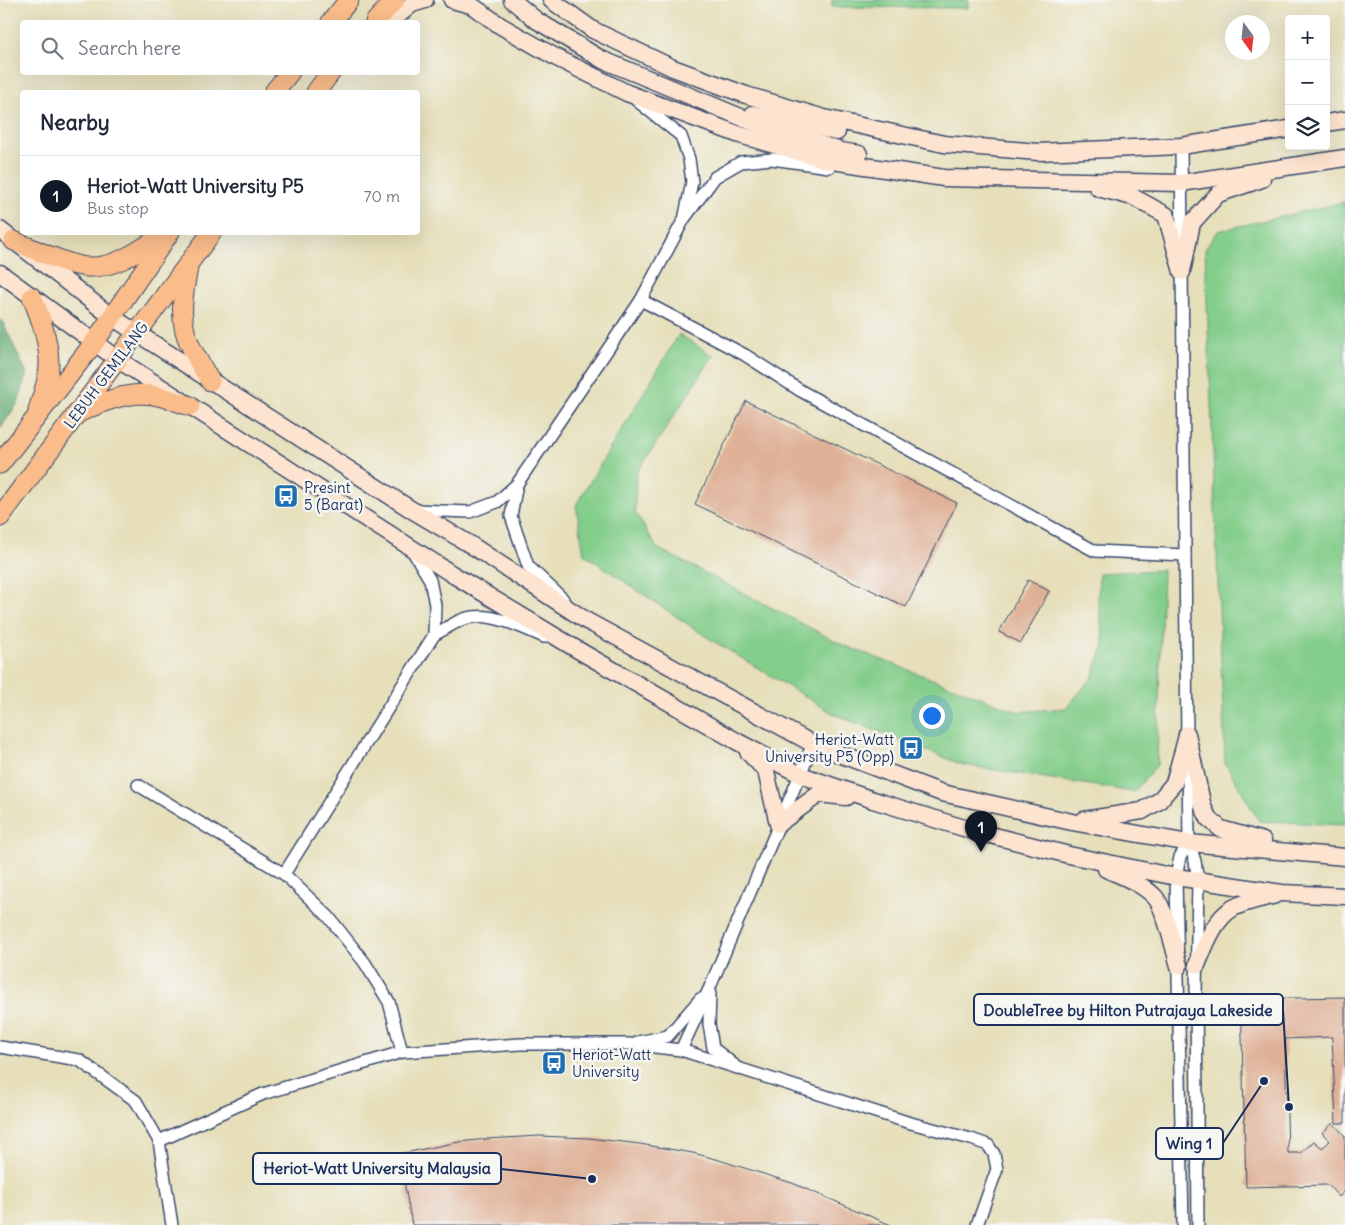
<!DOCTYPE html>
<meta charset="utf-8">
<style>
:root{--surface:#fff;--page:#f2f2f3;--text:#1f2937;--muted:#747a83;--line:#e0e1e3;--accent:#111827}
body{margin:0;font-family:Delius,sans-serif;background:var(--page);color:var(--text)}
.controls{position:absolute;right:15px;top:15px;display:grid;overflow:hidden;border-radius:5px;box-shadow:0 5px 20px #0002}
.controls button{width:45px;height:45px;display:grid;place-items:center;padding:0;border:0;border-bottom:1px solid var(--line);background:var(--surface);color:var(--text);font:25px sans-serif}
.compass{position:absolute;left:1225px;top:15px;width:45px;height:45px;border-radius:50%;background:var(--surface);box-shadow:0 5px 20px #0002;rotate:165deg}
.you{position:absolute;left:931px;top:715px;width:18px;height:18px;margin:-12px;border:4px solid #fff;border-radius:50%;background:#1a73e8;box-shadow:0 0 0 8px #1a73e833}
.badge{display:grid;place-items:center;width:32px;height:32px;border-radius:50%;background:var(--accent);color:#fff;font-size:16px;font-weight:700}
.pin{position:absolute;translate:-50% -41px;filter:drop-shadow(0 1px 2px #0008)}
.pin::after{content:'';position:absolute;top:26px;width:18px;height:15px;background:inherit;clip-path:polygon(0 0,100% 0,50% 100%)}
.list{margin:0;padding:0;list-style:none}
h2{display:flex;justify-content:space-between;align-items:center;height:65px;margin:0;padding:0 20px;font-size:21px}
h2 small{font-size:16px;font-weight:400;color:var(--muted)}
.list li{display:grid;grid-template-columns:32px 1fr auto;gap:15px;align-items:center;box-sizing:border-box;height:80px;padding:0 20px;border-top:1px solid var(--line)}
.list b{display:block;font-size:19px;white-space:nowrap}
.list p{margin:0;font-size:16px;white-space:nowrap;color:var(--muted)}
.list em{font-size:16px;font-style:normal;color:var(--muted)}
.icon{flex:none;width:28px;height:28px;fill:none;stroke:currentColor;stroke-width:2;stroke-linecap:round;stroke-linejoin:round}
.map{position:relative;flex:none;width:1345px;height:1225px;overflow:hidden}
.search{position:absolute;background:var(--surface);box-shadow:0 5px 20px #0002;left:20px;top:20px;width:400px;height:55px;display:flex;align-items:center;gap:12px;box-sizing:border-box;padding:0 18px;border-radius:5px;color:var(--muted);font-size:19px}
.panel{position:absolute;background:var(--surface);box-shadow:0 5px 20px #0002;left:20px;top:90px;width:400px;height:145px;border-radius:5px}
.map>svg:first-child{display:block}
.green{fill:#84ce8b;stroke:#507e74}
.forest{fill:#6bb177;stroke:#43706a}
.building{fill:#dfb197}
.lines{fill:none;stroke-linecap:round;stroke-linejoin:round}
.street-casing{stroke:#39496c;stroke-width:14}
.secondary-casing{stroke:#39496c;stroke-width:19}
.primary-casing{stroke:#39496c;stroke-width:21}
.street{stroke:#fff;stroke-width:11}
.secondary{stroke:#fde4d0;stroke-width:16}
.primary{stroke:#f9bc8a;stroke-width:19}
.labels{text-anchor:middle;dominant-baseline:central;stroke-width:5;stroke-linejoin:round;paint-order:stroke}
.street-label{font-size:15px;fill:#1b2f5e;stroke:#f6f6f2}
.poi-label{font-size:15px;fill:#1b2f5e;stroke:#f6f6f2;text-anchor:start}
.leader{fill:none;stroke:#1b2f5e;stroke-width:2}
.callout-dot{fill:#1b2f5e;stroke:#f6f6f2;stroke-width:2}
.callout{fill:#f6f6f2;stroke:#1b2f5e;stroke-width:2}
.callout-label{font-size:16px;text-anchor:middle;font-weight:bold;fill:#1b2f5e}
</style>
<div class="map">
<svg width="1345" height="1225" viewBox="0 0 1345 1225">
<rect width="100%" height="100%" fill="#f6f6f2"/>
<filter id="ink" filterUnits="userSpaceOnUse"><feTurbulence type="fractalNoise" baseFrequency=".02" numOctaves="2"/><feDisplacementMap in="SourceGraphic" scale="10" xChannelSelector="R" yChannelSelector="G"/><feConvolveMatrix kernelMatrix="1 2 1 2 8 2 1 2 1" color-interpolation-filters="sRGB"/></filter>
<filter id="wash" filterUnits="userSpaceOnUse"><feTurbulence type="fractalNoise" baseFrequency=".0096" numOctaves="4" result="noise"/><feDisplacementMap in="SourceGraphic" scale="20" xChannelSelector="R" yChannelSelector="G"/><feGaussianBlur stdDeviation="1.12" result="paint"/><feColorMatrix in="noise" values="0 0 0 0 0 0 0 0 0 0 0 0 0 0 0 0 0 1.4 0 .05"/><feComposite in="paint" operator="in"/></filter>
<g filter="url(#wash)">
<rect width="100%" height="100%" fill="#e6dfba"/>
<g class="green">
<path d="M 832,0 L 968,0 L 968,8 L 832,7 Z"/>
<path d="M 1345,202 L 1345,825 L 1259,821 L 1225,763 L 1205,249 L 1218,231 Z"/>
<path d="M 679,334 L 713,356 L 636,474 L 635,512 L 657,548 L 843,645 L 1019,712 L 1066,708 L 1092,678 L 1104,645 L 1098,598 L 1099,573 L 1163,570 L 1157,765 L 1134,792 L 963,765 L 834,714 L 705,636 L 584,554 L 576,505 Z"/>
</g>
<path class="forest" d="M 0,320 L 3,322 L 27,374 L 18,403 L 0,429 Z"/>
<g id="blocks">
<g class="building">
<path d="M 746,401 L 957,503 L 906,607 L 695,504 Z"/>
<path d="M 1028,580 L 1049,591 L 1021,643 L 999,632 Z"/>
<path d="M 1345,997 L 1345,1123 L 1336,1123 L 1332,1037 L 1285,1039 L 1288,1153 L 1301,1153 L 1314,1141 L 1322,1148 L 1330,1141 L 1322,1133 L 1333,1123 L 1345,1136 L 1345,1191 L 1339,1197 L 1328,1185 L 1246,1187 L 1241,999 Z"/>
<path d="M 539,1136 L 589,1138 L 640,1144 L 693,1153 L 719,1160 L 792,1183 L 891,1225 L 412,1225 L 399,1154 L 459,1142 L 487,1139 Z"/>
</g>
</g>
</g>
<g filter="url(#ink)">
<use href="#blocks" fill-opacity="0" stroke="#39496c" stroke-width="1"/>
<g class="lines">
<defs>
<g id="street">
<path d="M 636,100 L 681,136 L 689,159 L 692,182 L 685,215"/>
<path d="M 1181,146 L 1182,247"/>
<path d="M 1182,266 L 1187,740"/>
<path d="M 641,300 L 745,355 L 801,391 L 1095,551 L 1185,555"/>
<path d="M 517,484 L 511,516 L 528,566 L 563,599"/>
<path d="M 414,510 L 470,512 L 497,502 L 517,484 L 641,300 L 684,219 L 715,177 L 741,162 L 772,159 L 829,167"/>
<path d="M 412,550 L 430,580 L 435,605 L 434,635"/>
<path d="M 1188,761 L 1189,843 L 1195,861 L 1198,881 L 1196,993 L 1198,1225"/>
<path d="M 138,785 L 284,874 L 328,916 L 365,963 L 389,1002 L 402,1052"/>
<path d="M 284,874 L 434,635 C 446,629 459,618 473,617 C 495,614 524,628 544,637"/>
<path d="M 710,994 L 709,1024 L 713,1048 L 734,1065"/>
<path d="M 638,1042 L 668,1036 L 700,999"/>
<path d="M 0,1047 L 79,1060 L 136,1101 L 159,1141 L 172,1225"/>
<path d="M 681,1050 L 710,987 L 813,744"/>
<path d="M 159,1141 L 263,1094 L 402,1052 L 520,1044 L 629,1044 L 681,1050 L 907,1122 L 971,1139 L 988,1145 L 994,1154 L 997,1169 L 977,1225"/>
<path d="M 1183,1225 L 1176,877 L 1180,857 L 1189,843"/>
</g>
<g id="secondary">
<path d="M 452,0 L 471,5 L 501,26 L 557,58 L 627,93 L 740,135 L 826,160 L 944,178 L 1181,183 L 1345,158"/>
<path d="M 512,0 L 536,20 L 601,59 L 772,130 L 841,151 L 859,154"/>
<path d="M 551,0 L 593,30 L 673,68 L 746,95 L 824,118 L 944,144 L 1038,152 L 1181,146 L 1289,129"/>
<path d="M 390,22 L 412,4 L 425,0"/>
<path d="M 753,114 L 837,132"/>
<path d="M 1326,123 L 1345,120"/>
<path d="M 1098,188 L 1133,197 L 1166,215 L 1182,272"/>
<path d="M 0,230 L 112,317 L 412,510 L 471,545 L 587,621 L 813,744 L 942,793 L 1072,822 L 1189,843 L 1345,857"/>
<path d="M 1183,267 L 1192,223 L 1218,194 L 1262,179"/>
<path d="M 0,273 L 117,359 L 452,574 L 578,650 L 738,742 L 801,775 L 873,800 L 967,829 L 1069,855 L 1176,877 L 1282,893 L 1345,896"/>
<path d="M 1187,734 L 1203,807 L 1209,819 L 1221,829 L 1263,841"/>
<path d="M 748,752 L 766,771 L 778,824 L 819,794 L 846,797"/>
<path d="M 1084,820 L 1142,811 L 1159,801 L 1174,783 L 1187,736"/>
<path d="M 1106,869 C 1122,876 1141,883 1154,896 C 1165,906 1174,950 1179,966"/>
<path d="M 1197,965 C 1205,946 1214,919 1233,908 C 1246,901 1261,899 1275,895"/>
</g>
<g id="primary">
<path d="M 331,22 L 349,0"/>
<path d="M 375,22 L 395,0"/>
<path d="M 274,92 L 290,72"/>
<path d="M 316,92 L 331,72"/>
<path d="M 14,241 C 32,248 69,266 87,267 C 116,269 142,248 165,234"/>
<path d="M 188,268 C 185,285 181,302 183,319 C 184,341 200,362 210,381"/>
<path d="M 32,297 C 41,318 49,341 49,364 C 49,379 42,396 38,410"/>
<path d="M 78,413 C 100,403 128,391 152,395 C 165,397 178,402 190,406"/>
<path d="M 0,464 L 94,343 L 170,232"/>
<path d="M 0,517 L 212,232"/>
</g>
</defs>
<use href="#street" class="street-casing"/>
<use href="#secondary" class="secondary-casing"/>
<use href="#primary" class="primary-casing"/>
<use href="#street" class="street"/>
<use href="#secondary" class="secondary"/>
<use href="#primary" class="primary"/>
</g>
</g>
<defs>
<symbol id="bus-square" viewBox="-11 -11 22 22"><rect x="-9" y="-9" width="18" height="18" rx="4" fill="#1f6fb2" stroke="#f6f6f2"/><path d="M-5-6H5V4H4V6H2V4H-2V6H-4V4H-5ZM-3.5-4V0h7V-4ZM-3.5 1.2v1.5H-2V1.2ZM2 1.2v1.5H3.5V1.2Z" fill="#fff"/></symbol>
</defs>
<g fill-rule="evenodd">
<use href="#bus-square" x="272" y="482" width="28" height="28"/>
<use href="#bus-square" x="897" y="734" width="28" height="28"/>
<use href="#bus-square" x="540" y="1049" width="28" height="28"/>
</g>
<g class="labels">
<g class="street-label">
<text transform="translate(106 375) rotate(-53)">LEBUH GEMILANG</text>
</g>
<g class="poi-label">
<text x="304" y="487">Presint<tspan x="304" dy="17">5 (Barat)</tspan></text>
<text x="894" y="739" text-anchor="end">Heriot-Watt<tspan x="894" dy="17">University P5 (Opp)</tspan></text>
<text x="572" y="1054">Heriot-Watt<tspan x="572" dy="17">University</tspan></text>
</g>
</g>
<path class="leader" d="M1289 1107L1283 1010M1264 1081L1223 1143M592 1179L501 1169"/>
<g class="callout-dot">
<circle cx="1289" cy="1107" r="5"/>
<circle cx="1264" cy="1081" r="5"/>
<circle cx="592" cy="1179" r="5"/>
</g>
<g class="callout">
<rect x="974" y="994" width="309" height="31" rx="5"/>
<rect x="1156" y="1128" width="67" height="31" rx="5"/>
<rect x="253" y="1153" width="248" height="31" rx="5"/>
</g>
<g class="callout-label">
<text x="1128" y="1016">DoubleTree by Hilton Putrajaya Lakeside</text>
<text x="1189" y="1149">Wing 1</text>
<text x="377" y="1174">Heriot-Watt University Malaysia</text>
</g>
</svg>
<div class="controls">
<button>+</button>
<button>−</button>
<button><svg class="icon" aria-label="layers" viewBox="0 0 24 24"><path d="M12 4l9 5-9 5-9-5zM3 14l9 5 9-5"/></svg></button>
</div>
<svg class="compass" viewBox="-18 -18 36 36"><path d="M0-13l5 13h-10z" fill="#e53935"/><path d="M0 13l5-13h-10z" fill="#747a83"/></svg>
<div class="you"></div>
<div class="pin badge" style="left:981px;top:852px">1</div>
<div class="search"><svg class="icon" aria-label="search" viewBox="0 0 24 24"><circle cx="10" cy="10" r="6"/><path d="M15 15l6 6"/></svg>Search here</div>
<section class="panel">
<h2>Nearby<small></small></h2>
<ul class="list">
<li><span class="badge">1</span><div><b>Heriot-Watt University P5</b><p>Bus stop</p></div><em>70 m</em></li>
</ul>
</section>
</div>
